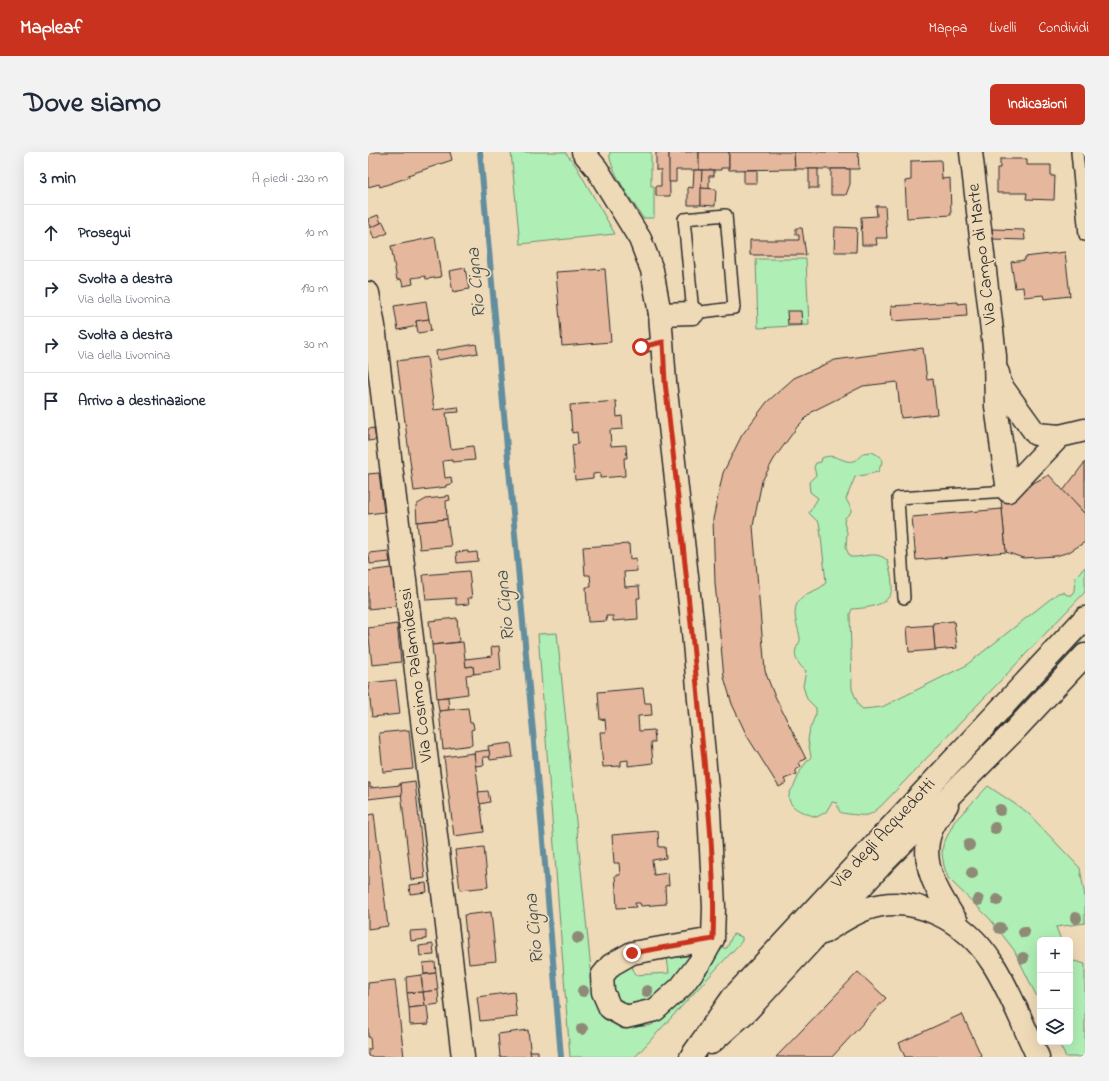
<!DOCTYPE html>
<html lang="it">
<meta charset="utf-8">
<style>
:root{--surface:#fff;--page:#f2f2f3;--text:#1f2937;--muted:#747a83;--line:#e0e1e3;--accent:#c8321e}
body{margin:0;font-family:"Indie Flower",sans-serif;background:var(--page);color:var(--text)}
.controls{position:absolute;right:12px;bottom:12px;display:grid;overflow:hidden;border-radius:6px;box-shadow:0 4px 16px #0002}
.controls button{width:36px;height:36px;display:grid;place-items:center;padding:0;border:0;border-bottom:1px solid var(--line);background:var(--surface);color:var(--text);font:20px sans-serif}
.stop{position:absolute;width:12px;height:12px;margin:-9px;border:3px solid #c8321e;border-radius:50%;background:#fff}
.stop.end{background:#c8321e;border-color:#fff;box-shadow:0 1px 4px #0008}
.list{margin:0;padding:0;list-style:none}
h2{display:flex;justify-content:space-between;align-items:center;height:52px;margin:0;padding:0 16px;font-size:17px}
h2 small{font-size:13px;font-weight:400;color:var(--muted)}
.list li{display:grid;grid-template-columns:26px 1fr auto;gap:12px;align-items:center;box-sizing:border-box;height:56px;padding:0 16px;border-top:1px solid var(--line)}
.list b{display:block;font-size:15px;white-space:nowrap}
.list p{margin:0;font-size:13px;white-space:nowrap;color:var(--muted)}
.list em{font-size:13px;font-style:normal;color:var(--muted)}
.icon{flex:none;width:22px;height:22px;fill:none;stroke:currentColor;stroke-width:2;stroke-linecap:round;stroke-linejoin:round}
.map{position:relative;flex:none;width:717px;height:905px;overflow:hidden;border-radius:6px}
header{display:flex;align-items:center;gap:24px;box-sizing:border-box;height:56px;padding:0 20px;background:var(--accent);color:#fff}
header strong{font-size:19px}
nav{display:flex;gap:22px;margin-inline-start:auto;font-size:14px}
.intro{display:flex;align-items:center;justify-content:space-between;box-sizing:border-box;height:96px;padding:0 24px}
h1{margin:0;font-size:28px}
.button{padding:10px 18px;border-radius:6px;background:var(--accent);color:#fff;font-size:14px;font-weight:700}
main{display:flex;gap:24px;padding:0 24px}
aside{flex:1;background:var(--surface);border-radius:6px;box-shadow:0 4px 16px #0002}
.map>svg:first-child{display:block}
.green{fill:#afeeb5;stroke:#6d8c70}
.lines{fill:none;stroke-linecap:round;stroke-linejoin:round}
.stream{stroke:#638e9e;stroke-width:6}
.building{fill:#e5b89d;stroke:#2b2b2b}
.service-casing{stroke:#2b2b2b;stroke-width:14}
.minor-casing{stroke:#2b2b2b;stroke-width:25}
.tertiary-casing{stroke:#2b2b2b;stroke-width:25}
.secondary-casing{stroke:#2b2b2b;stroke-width:25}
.service{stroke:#efdab8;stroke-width:11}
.minor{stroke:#efdab8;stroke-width:22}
.tertiary{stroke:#efdab8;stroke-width:22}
.secondary{stroke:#efdab8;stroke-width:22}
.tree{fill:#8e8a76}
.route{stroke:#c8321e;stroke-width:5}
.labels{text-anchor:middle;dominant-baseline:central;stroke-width:3.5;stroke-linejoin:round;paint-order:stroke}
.street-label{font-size:18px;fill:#2b2b2b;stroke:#efdab8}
.water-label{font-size:19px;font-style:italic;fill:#3e4c51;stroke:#efdab8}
</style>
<header>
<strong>Mapleaf</strong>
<nav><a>Mappa</a><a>Livelli</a><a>Condividi</a></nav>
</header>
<div class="intro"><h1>Dove siamo</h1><a class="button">Indicazioni</a></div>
<main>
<aside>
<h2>3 min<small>A piedi · 230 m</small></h2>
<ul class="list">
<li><svg class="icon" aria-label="ahead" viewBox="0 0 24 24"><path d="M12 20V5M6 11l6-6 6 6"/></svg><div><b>Prosegui</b></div><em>10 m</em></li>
<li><svg class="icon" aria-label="right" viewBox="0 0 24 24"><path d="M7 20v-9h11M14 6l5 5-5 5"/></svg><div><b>Svolta a destra</b><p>Via della Livornina</p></div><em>190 m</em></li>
<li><svg class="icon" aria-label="right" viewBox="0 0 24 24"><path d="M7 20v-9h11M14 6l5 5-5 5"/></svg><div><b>Svolta a destra</b><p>Via della Livornina</p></div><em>30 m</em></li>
<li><svg class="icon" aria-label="arrive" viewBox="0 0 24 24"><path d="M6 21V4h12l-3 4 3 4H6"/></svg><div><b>Arrivo a destinazione</b></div></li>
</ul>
</aside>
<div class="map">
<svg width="717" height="905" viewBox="0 0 717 905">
<rect width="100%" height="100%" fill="#efdab8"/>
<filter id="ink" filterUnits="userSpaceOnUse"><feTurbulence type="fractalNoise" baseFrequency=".025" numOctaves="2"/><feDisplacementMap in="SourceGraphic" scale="8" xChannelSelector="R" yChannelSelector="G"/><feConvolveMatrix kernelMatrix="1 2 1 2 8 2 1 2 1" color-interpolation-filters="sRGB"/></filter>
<g filter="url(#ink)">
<g class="green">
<path d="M 143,0 L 197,0 L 208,14 L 247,82 L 152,92 Z"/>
<path d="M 242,0 L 283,0 L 283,34 L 286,34 L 286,66 L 275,66 C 267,53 238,13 242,0 Z"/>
<path d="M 388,107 L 438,107 L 441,173 L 390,176 Z"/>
<path d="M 504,300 L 513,305 L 514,310 L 510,320 L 487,325 L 478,347 L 483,356 L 483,360 L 477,366 L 476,371 L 479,380 L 478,396 L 482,405 C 496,406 507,398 519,408 C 521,415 524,424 524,432 C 526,454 499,456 484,457 L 482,462 L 484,537 L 491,554 L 495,557 L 514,555 L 597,514 L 690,441 L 695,440 L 699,443 L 703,443 L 706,439 L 707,425 L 717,415 L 717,440 L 513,654 C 509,657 504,662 500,663 C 497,664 474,662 472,660 C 470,658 470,654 469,651 L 464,650 L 458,660 L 449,665 C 439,662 419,657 421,643 C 422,639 425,636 427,632 C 432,619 433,616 443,605 L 440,588 L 442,576 L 448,562 L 448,556 L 439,547 L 435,534 L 438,519 C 432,514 425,506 428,497 C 429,493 433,490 432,486 C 430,473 422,459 432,447 C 439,439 453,439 458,430 L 452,376 L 451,371 L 441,361 L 450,346 L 442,340 L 441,330 L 448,323 L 446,315 L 448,311 L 453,310 L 454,306 C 472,298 480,321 495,301 Z"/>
<path d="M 189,481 L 226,847 C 245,867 254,879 284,873 L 355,796 L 359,796 L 365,782 L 374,785 L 374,789 L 267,905 L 202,905 L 170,482 Z"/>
<path d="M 717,481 L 717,485 L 370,858 L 368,856 Z"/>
<path d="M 620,634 L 659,660 L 712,716 L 717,745 L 717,771 L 688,775 L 693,788 L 672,788 L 672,851 L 646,798 L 622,767 L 580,726 L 576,714 L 574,702 L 575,693 L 586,670 Z"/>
<path d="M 320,804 L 322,808 L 286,850 L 271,857 L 250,850 L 243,830 L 247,821 L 264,814 L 267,823 L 301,821 L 299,806 Z"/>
<path d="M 702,808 L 717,812 L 717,905 L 698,905 L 690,890 L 702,890 Z"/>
</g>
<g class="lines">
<path class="stream" d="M 112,0 L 176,700 L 193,905"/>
</g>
<g class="building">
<path d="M 8,0 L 82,0 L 84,8 L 40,23 L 41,25 L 12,35 L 11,32 L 0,35 L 0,2 Z"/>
<path d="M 288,0 L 301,0 L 302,44 L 288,44 L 288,34 L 293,34 L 293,18 L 288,18 Z"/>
<path d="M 301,0 L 331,0 L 331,18 L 308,18 L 308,30 L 301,30 Z"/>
<path d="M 331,0 L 361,0 L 361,16 L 353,16 L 353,18 L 331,18 Z"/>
<path d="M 361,0 L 426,0 L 427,17 L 361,18 Z"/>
<path d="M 426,0 L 490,0 L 491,17 L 427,17 Z"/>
<path d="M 632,7 L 659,7 L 659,13 L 683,13 L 683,24 L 687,24 L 686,48 L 658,47 L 659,41 L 629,41 L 629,16 L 632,16 Z"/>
<path d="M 573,8 L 574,27 L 582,26 L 583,63 L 539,66 L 537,29 L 543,28 L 543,9 Z"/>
<rect x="441" y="17" width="9" height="19"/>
<path d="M 463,17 L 482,17 L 482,32 L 478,43 L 463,43 Z"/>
<path d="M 326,18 L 334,18 L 333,53 L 320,53 L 320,35 L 325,36 Z"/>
<path d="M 334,18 L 346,18 L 346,24 L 341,24 L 341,37 L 333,36 Z"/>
<rect x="376" y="18" width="13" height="13"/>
<path d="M 333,36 L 348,37 L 347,54 L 333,53 Z"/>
<path d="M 508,54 L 517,54 L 519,86 L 508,86 L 509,93 L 494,93 L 493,65 L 509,64 Z"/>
<path d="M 10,63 L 13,71 L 2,76 L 0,67 Z"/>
<path d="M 15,70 L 20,81 L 6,87 L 2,76 Z"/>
<path d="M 467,75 L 489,76 L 488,100 L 466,100 Z"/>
<path d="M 428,76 L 434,76 L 438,103 L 382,103 L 382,88 L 431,88 L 431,83 L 428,83 Z"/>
<path d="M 624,77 L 656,78 L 657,88 L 624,87 Z"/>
<path d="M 67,85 L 73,125 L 58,127 L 57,124 L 44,126 L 45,132 L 35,134 L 33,127 L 29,128 L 23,94 Z"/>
<path d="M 697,100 L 702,144 L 676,147 L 675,143 L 656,145 L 655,135 L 647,136 L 643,110 L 657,108 L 657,105 Z"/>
<path d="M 97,116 L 101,137 L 85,140 L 81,119 Z"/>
<path d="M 237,117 L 243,190 L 194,194 L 188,120 Z"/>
<path d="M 58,149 L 61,167 L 48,169 L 49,174 L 30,178 L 26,154 Z"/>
<path d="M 590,150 L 590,152 L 598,151 L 599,164 L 524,169 L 523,154 Z"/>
<path d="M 419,159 L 433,159 L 434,173 L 420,173 Z"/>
<path d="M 61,167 L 63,179 L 50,181 L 48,169 Z"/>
<path d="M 108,192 L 110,201 L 69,208 L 68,199 Z"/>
<path d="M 555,196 L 559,228 L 565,227 L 569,262 L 533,266 L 529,230 L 495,234 L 445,259 L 429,275 L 406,307 L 394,329 L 385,374 L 397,519 L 405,540 L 438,607 L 431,610 L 433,615 L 427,618 L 429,622 L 416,627 L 418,631 L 411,635 L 379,584 L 364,552 L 356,525 L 347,431 L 345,367 L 355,321 L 374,283 L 399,250 L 426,226 L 467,208 Z"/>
<path d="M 59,205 L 66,258 L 90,255 L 91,260 L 78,261 L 83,297 L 105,294 L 107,308 L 84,310 L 84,308 L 75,309 L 77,326 L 83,325 L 84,332 L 78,333 L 78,335 L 46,339 L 29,209 Z"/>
<path d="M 248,249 L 249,265 L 254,264 L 255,277 L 242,278 L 243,294 L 258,293 L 259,306 L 256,306 L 257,324 L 232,326 L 232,321 L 225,322 L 225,326 L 207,328 L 204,293 L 210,292 L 209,280 L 204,281 L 202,253 Z"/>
<path d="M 6,276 L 8,288 L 0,289 L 0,277 Z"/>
<path d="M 717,310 L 717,362 L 695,339 Z"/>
<path d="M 11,321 L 16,360 L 0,362 L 0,322 Z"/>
<path d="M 681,323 L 717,362 L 717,390 L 701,400 L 688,404 L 655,406 L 638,400 L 633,347 Z"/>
<path d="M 81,343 L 82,348 L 78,349 L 79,367 L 49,370 L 48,353 L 58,347 L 77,345 L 77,344 Z"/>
<path d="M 634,357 L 638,400 L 548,408 L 544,365 Z"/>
<path d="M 79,367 L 83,394 L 52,397 L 49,370 Z"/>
<path d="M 261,392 L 262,407 L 268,406 L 269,419 L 256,420 L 257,435 L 271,434 L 272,446 L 269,446 L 270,467 L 245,469 L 245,464 L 238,464 L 239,469 L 220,470 L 218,435 L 223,435 L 222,423 L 217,423 L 215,395 Z"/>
<path d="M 20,399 L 22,410 L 2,412 L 1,401 Z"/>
<path d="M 100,399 L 100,401 L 109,400 L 110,409 L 89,411 L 88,400 Z"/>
<path d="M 24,416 L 28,454 L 0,457 L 0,419 Z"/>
<path d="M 101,419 L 104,446 L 100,446 L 101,452 L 88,453 L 88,446 L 58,448 L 55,423 Z"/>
<path d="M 89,466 L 91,490 L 64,493 L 61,469 Z"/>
<path d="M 586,469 L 589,496 L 567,498 L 565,471 Z"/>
<path d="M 29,472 L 33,510 L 4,513 L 0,476 Z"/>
<path d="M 565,473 L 567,498 L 541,500 L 539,475 Z"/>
<path d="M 95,490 L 98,515 L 105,514 L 106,522 L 98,523 L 100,542 L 69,546 L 64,493 Z"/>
<path d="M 131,494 L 133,518 L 106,522 L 105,514 L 98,515 L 97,507 L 124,504 L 123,495 Z"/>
<path d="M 28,528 L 32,562 L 4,565 L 0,531 Z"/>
<path d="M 275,536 L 277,551 L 283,551 L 284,563 L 270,564 L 271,579 L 286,578 L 287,590 L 283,590 L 285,611 L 260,614 L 260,608 L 253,609 L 253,614 L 235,615 L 232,580 L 238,580 L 237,567 L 232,568 L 230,540 Z"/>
<path d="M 80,545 L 81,558 L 71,559 L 69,546 Z"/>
<path d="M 100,556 L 102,571 L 105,571 L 106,577 L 103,578 L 104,593 L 75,597 L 71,559 Z"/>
<path d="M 41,578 L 45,617 L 15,620 L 11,581 Z"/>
<path d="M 143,591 L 145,605 L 122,608 L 120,594 Z"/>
<path d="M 121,598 L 122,605 L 115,605 L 116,613 L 107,614 L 106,600 Z"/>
<path d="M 106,601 L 116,680 L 86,684 L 76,605 Z"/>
<path d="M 47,629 L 57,726 L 43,728 L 32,631 Z"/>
<path d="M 0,631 L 2,631 L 2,636 L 33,633 L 34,643 L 0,647 Z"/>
<path d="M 120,639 L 122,650 L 112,652 L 110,640 Z"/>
<path d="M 6,662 L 20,774 L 0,777 L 0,663 Z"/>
<path d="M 290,679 L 291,695 L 297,695 L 298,706 L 284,708 L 286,723 L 300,721 L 301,733 L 297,734 L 298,752 L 273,754 L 272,751 L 267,751 L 268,755 L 249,756 L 247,723 L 252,723 L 251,711 L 246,711 L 244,683 Z"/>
<path d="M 116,695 L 120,735 L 92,738 L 87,698 Z"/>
<path d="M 58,731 L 59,740 L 42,742 L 41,733 Z"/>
<path d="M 123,760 L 128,809 L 101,812 L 96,763 Z"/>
<path d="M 58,778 L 58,787 L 43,789 L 42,779 Z"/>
<path d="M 65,792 L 66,803 L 52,804 L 51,794 Z"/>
<path d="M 67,810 L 68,821 L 56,822 L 55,811 Z"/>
<path d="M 490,820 L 518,846 L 464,905 L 408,905 Z"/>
<path d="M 68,821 L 70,838 L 55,840 L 53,823 Z"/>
<path d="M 53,823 L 55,840 L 39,841 L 38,825 Z"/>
<path d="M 27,828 L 36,905 L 0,905 L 0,897 L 3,897 L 2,885 L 0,885 L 0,831 Z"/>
<path d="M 70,838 L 71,852 L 57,854 L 55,840 Z"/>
<path d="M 55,840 L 57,854 L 41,856 L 39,841 Z"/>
<path d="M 146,840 L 149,865 L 112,869 L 109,845 Z"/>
<path d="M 57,854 L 59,854 L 61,872 L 42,873 L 41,856 Z"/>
<path d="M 594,862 L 614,905 L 537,905 L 531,891 Z"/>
<path d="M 160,878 L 163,905 L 132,905 L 130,882 Z"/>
<path d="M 162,899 L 170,899 L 170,905 L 163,905 Z"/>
</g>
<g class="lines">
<defs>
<g id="service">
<path d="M 709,0 L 717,83"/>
<path d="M 358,63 L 366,156 L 325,161 L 316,67 Z"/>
<path d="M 273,195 L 295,190"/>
<path d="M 536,446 L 530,346 L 640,339"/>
</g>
<g id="minor">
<path d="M 215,0 L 229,17 L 272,87 L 284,118 L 292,162 L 297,230 L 324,469 L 341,659 L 346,755 L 345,787 L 332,810 L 313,835 L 287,858 L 258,865 L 242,856 L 235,840 L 234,824 L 243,813 L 264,801 L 345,787"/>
<path d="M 603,0 L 627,204 L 628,254 L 640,339 L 692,284 L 717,278"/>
<path d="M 0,141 L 6,174 L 95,905"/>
<path d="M 292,162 L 325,161"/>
<path d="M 630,221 L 632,232 L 668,282 L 692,284"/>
</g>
<g id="tertiary">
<path d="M 579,653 C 574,661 566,670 563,679 C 550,712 572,744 589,770"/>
<path d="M 455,781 C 469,772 482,763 498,757 C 547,740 598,769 625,812 C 643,840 655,874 670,905"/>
</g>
<g id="secondary">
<path d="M 343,891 L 379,859 L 516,710 L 646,579 L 717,503"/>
<path d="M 323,905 L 365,845 L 717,466"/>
</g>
</defs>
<use href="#service" class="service-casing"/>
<use href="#minor" class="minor-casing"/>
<use href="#tertiary" class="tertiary-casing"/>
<use href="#secondary" class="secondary-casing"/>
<use href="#service" class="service"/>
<use href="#minor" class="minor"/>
<use href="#tertiary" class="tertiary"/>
<use href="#secondary" class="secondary"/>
</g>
<g class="tree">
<circle cx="632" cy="658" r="6"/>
<circle cx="627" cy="676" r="6"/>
<circle cx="601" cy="693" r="6"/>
<circle cx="604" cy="721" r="6"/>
<circle cx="610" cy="748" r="6"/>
<circle cx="629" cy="748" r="6"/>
<circle cx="708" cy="766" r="6"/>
<circle cx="632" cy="776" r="6"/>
<circle cx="656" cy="780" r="6"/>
<circle cx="210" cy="786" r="6"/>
<circle cx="655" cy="806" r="6"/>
<circle cx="215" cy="839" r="6"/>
<circle cx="279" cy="839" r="6"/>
<circle cx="214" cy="877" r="6"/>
</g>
</g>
<g class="lines" filter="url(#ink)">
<path class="route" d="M 264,801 L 345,787 C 348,714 339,640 332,567 C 322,455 310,342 297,230 L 295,190 L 273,195"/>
</g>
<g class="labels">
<g class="street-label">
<text transform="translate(615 102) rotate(-97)">Via Campo di Marte</text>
<text transform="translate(49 523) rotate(-97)">Via Cosimo Palamidessi</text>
<text transform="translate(516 682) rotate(-47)">Via degli Acquedotti</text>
</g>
<g class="water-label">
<text transform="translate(109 131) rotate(-95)">Rio Cigna</text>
<text transform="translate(138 454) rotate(-95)">Rio Cigna</text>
<text transform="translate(167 777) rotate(-95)">Rio Cigna</text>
</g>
</g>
</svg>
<div class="controls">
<button>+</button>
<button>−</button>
<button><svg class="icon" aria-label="layers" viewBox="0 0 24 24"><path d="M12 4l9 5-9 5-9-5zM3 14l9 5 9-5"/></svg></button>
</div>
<div class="stop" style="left:273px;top:195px"></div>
<div class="stop end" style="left:264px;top:801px"></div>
</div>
</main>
